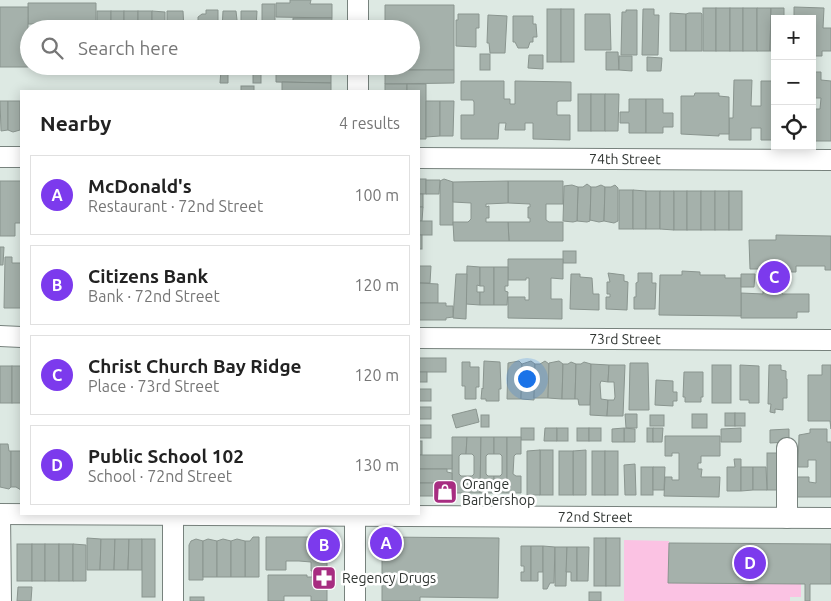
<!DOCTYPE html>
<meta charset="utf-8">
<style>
:root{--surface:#fff;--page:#f2f2f2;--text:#222;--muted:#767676;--line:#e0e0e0;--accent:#7c3aed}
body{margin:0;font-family:Ubuntu,sans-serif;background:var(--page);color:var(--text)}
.controls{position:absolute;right:15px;top:15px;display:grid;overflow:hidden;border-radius:0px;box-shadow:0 2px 12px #0003}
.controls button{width:45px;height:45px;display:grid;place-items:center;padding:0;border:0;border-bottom:1px solid var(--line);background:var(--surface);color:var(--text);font:25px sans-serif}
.you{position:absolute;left:526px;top:378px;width:18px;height:18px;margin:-12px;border:4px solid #fff;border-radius:50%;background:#1a73e8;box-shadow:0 0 0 8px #1a73e833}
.badge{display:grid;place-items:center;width:32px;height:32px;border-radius:50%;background:var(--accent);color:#fff;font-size:16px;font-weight:700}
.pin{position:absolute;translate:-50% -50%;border:2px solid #fff;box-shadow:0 1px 5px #0006}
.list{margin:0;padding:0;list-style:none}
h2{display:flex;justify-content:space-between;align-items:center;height:65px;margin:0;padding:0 20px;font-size:21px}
h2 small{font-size:16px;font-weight:400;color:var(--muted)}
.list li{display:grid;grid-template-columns:32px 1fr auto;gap:15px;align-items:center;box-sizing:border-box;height:80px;margin:0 10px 10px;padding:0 10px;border:1px solid var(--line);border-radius:0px}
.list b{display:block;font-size:19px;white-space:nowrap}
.list p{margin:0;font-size:16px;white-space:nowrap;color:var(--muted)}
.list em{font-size:16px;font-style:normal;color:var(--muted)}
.icon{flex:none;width:28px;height:28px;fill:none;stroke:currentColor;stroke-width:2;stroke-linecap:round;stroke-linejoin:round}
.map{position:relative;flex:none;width:831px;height:601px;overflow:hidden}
.search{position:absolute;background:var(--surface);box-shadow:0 2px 12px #0003;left:20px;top:20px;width:400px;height:55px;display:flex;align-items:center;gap:12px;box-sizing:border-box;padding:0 18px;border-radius:28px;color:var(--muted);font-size:19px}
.panel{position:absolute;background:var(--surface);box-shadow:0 2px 12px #0003;left:20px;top:90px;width:400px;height:425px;border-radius:0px}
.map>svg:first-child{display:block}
.green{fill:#fbc2e3}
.building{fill:#a5b1ab;stroke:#8a958f}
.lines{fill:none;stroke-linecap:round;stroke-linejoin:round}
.minor-casing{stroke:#77827d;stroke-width:22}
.minor{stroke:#fff;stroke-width:20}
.labels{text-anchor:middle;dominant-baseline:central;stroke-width:5;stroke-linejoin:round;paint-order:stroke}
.street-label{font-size:14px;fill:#303532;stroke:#fff}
.poi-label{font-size:14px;fill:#303532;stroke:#fff;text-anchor:start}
</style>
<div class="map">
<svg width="831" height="601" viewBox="0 0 831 601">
<rect width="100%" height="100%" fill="#dde9e3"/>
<path class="green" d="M 624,540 L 669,541 L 669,583 L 801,584 L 801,597 L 790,597 L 790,601 L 624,601 Z"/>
<g class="building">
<path d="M 290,0 L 311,0 L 310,4 L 332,4 L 332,18 L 276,17 L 276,3 L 290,3 Z"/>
<path d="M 28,3 L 96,3 L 96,23 L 74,23 L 74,28 L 78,29 L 52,29 L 52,24 L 28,24 Z"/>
<path d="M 262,4 L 275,4 L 275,29 L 264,29 L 264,26 L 262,26 Z"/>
<path d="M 385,5 L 454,5 L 454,70 L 385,70 L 385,66 L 411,66 L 411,29 L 385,29 Z"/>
<rect x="0" y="7" width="28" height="60"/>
<path d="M 794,7 L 824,8 L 823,28 L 831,28 L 831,51 L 822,51 L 822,56 L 812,56 L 812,19 L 794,19 Z"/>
<rect x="703" y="8" width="13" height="43"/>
<rect x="716" y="8" width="14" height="43"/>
<rect x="730" y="8" width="13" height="43"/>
<rect x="743" y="8" width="14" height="43"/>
<path d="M 757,8 L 771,8 L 770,51 L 757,51 Z"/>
<path d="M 771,8 L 784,8 L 784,19 L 775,19 L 775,51 L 770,51 Z"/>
<rect x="547" y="9" width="14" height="53"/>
<rect x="561" y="9" width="13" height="53"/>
<path d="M 643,9 L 654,9 L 654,15 L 659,15 L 658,55 L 642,55 Z"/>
<path d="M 206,10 L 218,10 L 218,29 L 198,29 L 198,17 L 202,14 L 206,14 Z"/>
<path d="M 626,10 L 637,10 L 637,55 L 621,55 L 622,12 L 626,12 Z"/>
<rect x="97" y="11" width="14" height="18"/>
<rect x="111" y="11" width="13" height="18"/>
<rect x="124" y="11" width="14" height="18"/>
<rect x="138" y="11" width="14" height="18"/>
<path d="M 152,11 L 165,12 L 165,29 L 152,29 Z"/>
<path d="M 167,11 L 183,11 L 184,29 L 167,29 Z"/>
<path d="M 223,11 L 236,11 L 238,29 L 222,29 Z"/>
<path d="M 241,11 L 257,11 L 256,29 L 241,29 Z"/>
<path d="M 670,13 L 686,14 L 686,51 L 670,51 Z"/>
<path d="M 689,13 L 701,13 L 702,14 L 702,51 L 686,51 L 686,14 Z"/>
<path d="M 458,14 L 479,14 L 479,28 L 476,28 L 476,47 L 456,46 L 456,20 L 458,20 Z"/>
<path d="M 585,14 L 610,14 L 611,50 L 585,50 Z"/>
<path d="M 488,15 L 507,16 L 505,53 L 490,53 L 489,43 L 487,43 Z"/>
<path d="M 513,16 L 533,16 L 533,24 L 536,24 L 537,37 L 533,37 L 533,42 L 530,42 L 528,48 L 518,48 L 515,42 L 513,42 Z"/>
<path d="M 293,18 L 332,18 L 331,29 L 293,29 Z"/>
<path d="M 606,52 L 618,52 L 619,70 L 606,70 Z"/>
<rect x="480" y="54" width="10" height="16"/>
<path d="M 529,55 L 543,55 L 543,69 L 528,68 Z"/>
<path d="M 619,56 L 632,56 L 632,71 L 619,70 Z"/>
<path d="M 647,57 L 662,58 L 661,71 L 647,71 Z"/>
<rect x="193" y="66" width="14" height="2"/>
<rect x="296" y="66" width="35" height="3"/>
<rect x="253" y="69" width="8" height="14"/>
<path d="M 276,69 L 331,69 L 331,83 L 276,82 Z"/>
<path d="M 221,70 L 228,71 L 228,83 L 220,83 Z"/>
<path d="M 385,70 L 454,70 L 454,83 L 385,84 Z"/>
<path d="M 812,72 L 821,72 L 821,80 L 831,81 L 831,141 L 812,141 L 812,109 L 820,109 L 821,98 L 812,98 Z"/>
<path d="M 734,80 L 752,80 L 751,106 L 761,106 L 761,81 L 775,81 L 775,140 L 761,140 L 761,128 L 751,128 L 751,140 L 729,140 L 729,118 L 733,118 Z"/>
<path d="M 461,81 L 504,81 L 504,99 L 510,99 L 510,104 L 515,104 L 515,81 L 571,82 L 571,101 L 559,101 L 557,102 L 557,115 L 570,115 L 570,140 L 533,139 L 533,123 L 525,123 L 525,130 L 505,130 L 506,123 L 499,123 L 498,139 L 461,139 L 461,115 L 474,115 L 474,102 L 473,100 L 461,100 Z"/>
<path d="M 282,82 L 331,83 L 331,91 L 282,91 Z"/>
<rect x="385" y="84" width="22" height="7"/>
<path d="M 407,84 L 426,84 L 426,139 L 419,139 L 419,91 L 407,91 Z"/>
<rect x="241" y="86" width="13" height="5"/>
<path d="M 695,93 L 719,93 L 719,96 L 729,97 L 729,134 L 719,134 L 719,136 L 681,134 L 681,96 L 694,96 Z"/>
<rect x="578" y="94" width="13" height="37"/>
<rect x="591" y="94" width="14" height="37"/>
<path d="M 605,94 L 619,94 L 618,131 L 605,131 Z"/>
<path d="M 629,99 L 646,99 L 646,133 L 629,133 L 629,123 L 620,123 L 620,112 L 629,112 Z"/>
<path d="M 646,99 L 663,99 L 663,113 L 673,113 L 673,127 L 663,127 L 663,133 L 646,133 Z"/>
<path d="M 0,101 L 8,101 L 8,130 L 1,131 Z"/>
<path d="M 8,101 L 20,101 L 20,130 L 13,132 L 8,130 Z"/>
<path d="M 426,101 L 440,101 L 440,136 L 426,137 Z"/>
<path d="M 440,101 L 454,101 L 453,136 L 440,136 Z"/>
<rect x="419" y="179" width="7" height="15"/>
<path d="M 444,179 L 453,182 L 453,225 L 440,225 L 440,181 Z"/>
<path d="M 426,180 L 440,180 L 439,194 L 426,194 Z"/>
<path d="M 0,181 L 21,181 L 21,223 L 15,223 L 15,236 L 0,236 Z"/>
<path d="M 508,181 L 563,181 L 563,204 L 546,204 L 546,220 L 549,222 L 563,222 L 563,241 L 509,241 L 508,222 L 530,222 L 530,218 L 528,218 L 528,207 L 530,207 L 530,204 L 508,203 Z"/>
<path d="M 508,181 L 508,203 L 486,204 L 486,207 L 489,206 L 489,218 L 486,218 L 486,222 L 508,222 L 509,241 L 454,241 L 453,222 L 468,222 L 471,219 L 471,203 L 453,202 L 453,182 Z"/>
<path d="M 587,184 L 591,187 L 590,221 L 587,222 L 577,221 L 578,187 L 583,187 Z"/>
<path d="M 572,185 L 578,187 L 577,221 L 573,222 L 563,221 L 564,186 Z"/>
<path d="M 601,185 L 605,187 L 604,221 L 599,222 L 590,220 L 591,187 L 596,187 Z"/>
<path d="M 615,185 L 618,188 L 618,221 L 614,223 L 604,221 L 605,187 L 611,187 Z"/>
<rect x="619" y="190" width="14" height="39"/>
<path d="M 633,190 L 646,191 L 646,229 L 633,229 Z"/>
<rect x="646" y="191" width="14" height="38"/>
<path d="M 660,191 L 674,191 L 674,230 L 660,229 Z"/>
<rect x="674" y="191" width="13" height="39"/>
<rect x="687" y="191" width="14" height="39"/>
<rect x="701" y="191" width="14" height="39"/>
<rect x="715" y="191" width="14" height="39"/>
<rect x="729" y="191" width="13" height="39"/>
<rect x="419" y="194" width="4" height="13"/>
<path d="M 419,207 L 423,207 L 422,221 L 419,221 Z"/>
<rect x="419" y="221" width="13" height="14"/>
<rect x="419" y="235" width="3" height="14"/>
<path d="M 776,235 L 831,236 L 831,270 L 825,270 L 825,266 L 796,266 L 796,272 L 783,272 L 782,294 L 809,294 L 809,312 L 797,312 L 797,318 L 741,318 L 741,293 L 763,294 L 763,282 L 766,282 L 766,269 L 750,269 L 749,240 L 776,240 Z"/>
<path d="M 0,247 L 4,247 L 3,265 L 0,265 Z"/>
<rect x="563" y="251" width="13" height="12"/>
<path d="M 5,257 L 12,257 L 12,263 L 21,263 L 21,308 L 4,308 Z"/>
<path d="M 508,259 L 563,259 L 563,279 L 551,278 L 551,299 L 562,299 L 562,319 L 508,318 L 508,297 L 525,297 L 525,300 L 529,300 L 529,278 L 526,278 L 526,280 L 508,280 Z"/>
<path d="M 419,266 L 431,266 L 430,283 L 419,283 Z"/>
<path d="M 467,266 L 480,267 L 480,286 L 477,285 L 477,292 L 480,292 L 480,305 L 466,304 Z"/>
<path d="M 480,267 L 494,267 L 494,305 L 480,305 L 480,292 L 484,292 L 484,286 L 480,286 Z"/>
<path d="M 494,267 L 508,267 L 508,286 L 505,286 L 505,291 L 508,292 L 507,305 L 494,305 Z"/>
<path d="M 682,271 L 700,272 L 700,275 L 725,275 L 725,278 L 741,278 L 741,316 L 659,315 L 660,275 L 682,275 Z"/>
<path d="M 608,273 L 624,275 L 624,281 L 628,282 L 627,310 L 606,309 L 606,297 L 610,297 L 610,294 L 607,294 L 607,282 L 610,282 Z"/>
<path d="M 638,273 L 652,273 L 652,283 L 656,283 L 655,309 L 634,309 L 634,297 L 636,297 L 636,283 L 638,282 Z"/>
<path d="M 456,274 L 467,274 L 466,319 L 453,318 Z"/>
<path d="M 571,274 L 580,274 L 580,277 L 592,278 L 593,294 L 599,294 L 599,310 L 570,309 Z"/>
<path d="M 741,274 L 755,274 L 754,287 L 741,287 Z"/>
<path d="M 419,283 L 438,284 L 438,303 L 419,303 Z"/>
<path d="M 419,303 L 446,303 L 446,306 L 453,306 L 453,317 L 446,318 L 446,320 L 419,320 Z"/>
<rect x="419" y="358" width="27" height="14"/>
<path d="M 484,361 L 500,362 L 501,389 L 499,389 L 499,401 L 486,401 L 486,399 L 481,399 L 482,388 L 483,389 Z"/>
<path d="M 519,361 L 522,364 L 521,399 L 507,399 L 508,363 Z"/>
<path d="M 531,361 L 535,364 L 534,400 L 521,399 L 522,364 Z"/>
<path d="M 545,361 L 549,364 L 548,398 L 534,398 L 535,364 L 540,364 Z"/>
<path d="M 559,361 L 563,364 L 562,399 L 548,398 L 549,363 Z"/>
<path d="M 462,362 L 470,362 L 470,367 L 479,367 L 479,387 L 476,387 L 476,399 L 465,399 L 465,386 L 462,386 Z"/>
<path d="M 571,362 L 576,364 L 575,399 L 562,399 L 563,364 L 568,364 Z"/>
<path d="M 584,362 L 591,364 L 590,405 L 579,405 L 578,399 L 575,399 L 576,364 L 581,364 Z"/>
<path d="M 630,363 L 648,363 L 649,410 L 629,410 Z"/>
<path d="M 591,364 L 609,365 L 608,382 L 601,381 L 600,384 L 601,399 L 608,400 L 607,416 L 590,415 Z"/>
<path d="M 609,365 L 625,365 L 623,416 L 607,416 L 608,400 L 614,400 L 615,397 L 614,382 L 608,382 Z"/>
<rect x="712" y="365" width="19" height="38"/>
<path d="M 740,365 L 759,366 L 759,403 L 749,403 L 749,400 L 740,400 Z"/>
<path d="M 769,365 L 781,365 L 781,370 L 786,371 L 786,379 L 787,379 L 787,398 L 783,398 L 783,410 L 775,409 L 775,413 L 770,412 L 771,404 L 768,404 Z"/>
<path d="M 822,365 L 831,365 L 831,429 L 830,421 L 808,421 L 808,375 L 822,375 Z"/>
<rect x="0" y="366" width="12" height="37"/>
<rect x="12" y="366" width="9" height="37"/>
<rect x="419" y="372" width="8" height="10"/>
<path d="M 684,372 L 703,372 L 703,397 L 701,397 L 701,402 L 685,402 L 685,397 L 683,397 Z"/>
<path d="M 656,380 L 673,381 L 673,392 L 677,392 L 677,401 L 673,401 L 673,406 L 655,405 Z"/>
<rect x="419" y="389" width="12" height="12"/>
<rect x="419" y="407" width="12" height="12"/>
<path d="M 476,409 L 479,422 L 456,428 L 452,415 Z"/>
<rect x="725" y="413" width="10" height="13"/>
<rect x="735" y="413" width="10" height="13"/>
<path d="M 625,414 L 637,414 L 637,428 L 626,428 Z"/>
<rect x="692" y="414" width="15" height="14"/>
<rect x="481" y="415" width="8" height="12"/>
<rect x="650" y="415" width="14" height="11"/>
<rect x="419" y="425" width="12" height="13"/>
<rect x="521" y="428" width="13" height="12"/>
<path d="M 545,428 L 557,428 L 557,441 L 544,441 Z"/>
<rect x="557" y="428" width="11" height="13"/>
<rect x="577" y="428" width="12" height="13"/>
<rect x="589" y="428" width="12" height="13"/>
<path d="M 624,428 L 635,429 L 635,442 L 624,442 Z"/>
<path d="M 624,428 L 624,442 L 612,442 L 612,429 Z"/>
<rect x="647" y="428" width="6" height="14"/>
<path d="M 653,428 L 663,428 L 662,442 L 653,442 Z"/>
<path d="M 741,428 L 741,442 L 721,442 L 721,429 Z"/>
<path d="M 789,429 L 789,442 L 770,443 L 770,430 Z"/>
<path d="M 810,429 L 827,429 L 827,442 L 831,442 L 831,497 L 797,497 L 797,477 L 809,477 L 809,482 L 816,483 L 816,460 L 808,460 L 808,467 L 798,467 L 799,435 L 810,433 Z"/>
<path d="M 665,436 L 720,436 L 720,456 L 701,456 L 701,463 L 698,463 L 698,469 L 702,469 L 701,477 L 720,477 L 719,497 L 664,496 L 665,477 L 672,477 L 672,480 L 679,480 L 679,453 L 672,453 L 672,456 L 665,456 Z"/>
<path d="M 452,437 L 467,437 L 466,454 L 461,454 L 459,456 L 459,474 L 461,476 L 466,476 L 466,493 L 452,493 Z"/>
<path d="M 467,437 L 481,437 L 480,493 L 466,493 L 466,476 L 472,476 L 474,474 L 474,456 L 472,454 L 466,454 Z"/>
<path d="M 481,437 L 494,437 L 494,454 L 488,454 L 486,456 L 486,474 L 488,476 L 494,476 L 494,493 L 480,493 Z"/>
<path d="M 494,437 L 507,437 L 507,493 L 494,493 L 494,476 L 500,476 L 502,474 L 502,456 L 500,454 L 494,454 Z"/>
<path d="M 507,437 L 521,437 L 521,454 L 516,454 L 514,456 L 513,474 L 516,476 L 521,476 L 521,493 L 507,493 Z"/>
<rect x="419" y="441" width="3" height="14"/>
<path d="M 0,444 L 8,444 L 9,451 L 11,451 L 11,487 L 9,489 L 0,487 Z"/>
<rect x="540" y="450" width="13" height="45"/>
<path d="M 540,450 L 540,495 L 527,495 L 527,451 Z"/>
<path d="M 586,450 L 586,495 L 573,495 L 573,451 Z"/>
<path d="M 11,451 L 21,451 L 21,490 L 16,487 L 11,487 Z"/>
<rect x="559" y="451" width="14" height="44"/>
<rect x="592" y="451" width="13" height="44"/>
<rect x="605" y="451" width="13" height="44"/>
<rect x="767" y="453" width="13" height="37"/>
<rect x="419" y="455" width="33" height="14"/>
<path d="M 734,459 L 741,459 L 741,491 L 727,491 L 727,467 L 735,467 Z"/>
<path d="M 635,464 L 636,495 L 625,495 L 624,465 Z"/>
<rect x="641" y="467" width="12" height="28"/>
<path d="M 653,467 L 665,467 L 664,490 L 653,490 Z"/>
<path d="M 741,467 L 753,467 L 753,490 L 741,491 Z"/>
<path d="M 753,467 L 766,467 L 767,490 L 753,490 Z"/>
<path d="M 419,469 L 447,469 L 447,472 L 452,473 L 452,483 L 419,483 Z"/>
<rect x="419" y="483" width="33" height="13"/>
<path d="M 253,537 L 259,537 L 259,577 L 245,577 L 245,541 L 250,541 Z"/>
<path d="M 266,537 L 327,537 L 327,571 L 311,571 L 311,562 L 299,561 L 286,561 L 286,570 L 266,570 Z"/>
<path d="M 382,537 L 499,538 L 498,598 L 420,597 L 420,601 L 382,601 Z"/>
<path d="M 87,538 L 101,539 L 100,570 L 87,570 Z"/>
<rect x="594" y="538" width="12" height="48"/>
<rect x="606" y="538" width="14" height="48"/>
<path d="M 101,539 L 115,539 L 114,570 L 100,570 Z"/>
<path d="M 115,539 L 129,539 L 128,570 L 114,570 Z"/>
<path d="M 129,539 L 142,539 L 142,570 L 128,570 Z"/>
<rect x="142" y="539" width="13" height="58"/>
<path d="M 196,539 L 203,541 L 203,580 L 189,580 L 189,545 L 191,541 Z"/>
<path d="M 208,539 L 217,541 L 217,577 L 203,577 L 203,541 Z"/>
<path d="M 223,539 L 231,541 L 231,577 L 217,577 L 217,541 Z"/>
<path d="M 237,539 L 245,541 L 245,577 L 231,577 L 231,541 Z"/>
<path d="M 669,543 L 831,544 L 831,584 L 810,584 L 810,601 L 805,601 L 805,584 L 668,583 Z"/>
<rect x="17" y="544" width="15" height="37"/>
<rect x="32" y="544" width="13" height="37"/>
<rect x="45" y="544" width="14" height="37"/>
<rect x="59" y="544" width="14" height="37"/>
<path d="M 73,544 L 86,545 L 86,581 L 73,581 Z"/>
<path d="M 521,546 L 531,546 L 531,581 L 521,581 L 521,572 L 524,572 L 524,566 L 521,566 Z"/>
<path d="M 531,546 L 543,546 L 543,572 L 538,572 L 538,581 L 531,581 Z"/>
<path d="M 543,546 L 555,547 L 554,583 L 550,583 L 547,589 L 543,589 Z"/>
<path d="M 555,547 L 567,547 L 566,586 L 555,586 Z"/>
<path d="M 567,547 L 577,547 L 577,581 L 571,581 L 571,572 L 566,572 Z"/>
<path d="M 577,547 L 589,547 L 588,581 L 577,581 Z"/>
<path d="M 312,570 L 327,571 L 327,601 L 311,601 L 311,596 L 284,596 L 284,601 L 268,601 L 268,575 L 307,575 L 307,577 L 312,577 Z"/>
<path d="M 18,587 L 32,587 L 31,601 L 17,601 Z"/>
<rect x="589" y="592" width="12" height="9"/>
<rect x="190" y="597" width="14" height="4"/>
</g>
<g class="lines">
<defs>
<g id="minor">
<path d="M 358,29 L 358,0"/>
<path d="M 358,91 L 358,66"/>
<path d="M 0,157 L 21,157"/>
<path id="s1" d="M 419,158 L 831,160"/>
<path d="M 0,336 L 21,337"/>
<path id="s2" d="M 419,338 L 831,340"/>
<path d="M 787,448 L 787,518"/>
<path id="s3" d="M 0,514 L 831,518"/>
<path d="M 0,514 L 1,601"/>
<path d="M 173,516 L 173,601"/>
<path d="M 355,601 L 355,514"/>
</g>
</defs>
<use href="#minor" class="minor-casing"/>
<use href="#minor" class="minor"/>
</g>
<defs>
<symbol id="shop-square" viewBox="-11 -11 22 22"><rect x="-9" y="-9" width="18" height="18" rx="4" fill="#a72d81" stroke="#fff"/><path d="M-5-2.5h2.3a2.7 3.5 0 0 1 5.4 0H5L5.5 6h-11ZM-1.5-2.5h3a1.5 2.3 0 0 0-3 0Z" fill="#fff"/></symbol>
<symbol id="pharmacy-square" viewBox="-11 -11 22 22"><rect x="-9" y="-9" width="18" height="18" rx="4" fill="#a72d81" stroke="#fff"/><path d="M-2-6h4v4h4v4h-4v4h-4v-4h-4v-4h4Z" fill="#fff"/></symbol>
</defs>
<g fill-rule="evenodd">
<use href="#shop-square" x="431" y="478" width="28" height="28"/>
<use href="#pharmacy-square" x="310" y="564" width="28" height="28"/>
</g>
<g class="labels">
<g class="street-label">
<text stroke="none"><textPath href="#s1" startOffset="206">74th Street</textPath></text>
<text stroke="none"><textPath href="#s2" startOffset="206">73rd Street</textPath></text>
<text stroke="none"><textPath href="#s3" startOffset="595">72nd Street</textPath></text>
</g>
<g class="poi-label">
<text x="462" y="484">Orange<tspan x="462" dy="16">Barbershop</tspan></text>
<text x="342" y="578">Regency Drugs</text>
</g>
</g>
</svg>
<div class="controls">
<button>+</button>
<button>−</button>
<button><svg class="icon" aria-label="locate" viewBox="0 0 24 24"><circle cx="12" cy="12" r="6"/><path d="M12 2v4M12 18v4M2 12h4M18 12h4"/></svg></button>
</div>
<div class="you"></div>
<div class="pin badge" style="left:386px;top:543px">A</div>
<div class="pin badge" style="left:324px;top:545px">B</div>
<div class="pin badge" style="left:774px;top:277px">C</div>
<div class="pin badge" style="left:750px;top:563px">D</div>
<div class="search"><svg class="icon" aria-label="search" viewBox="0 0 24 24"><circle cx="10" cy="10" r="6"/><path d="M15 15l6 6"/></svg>Search here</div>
<section class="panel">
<h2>Nearby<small>4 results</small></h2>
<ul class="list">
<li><span class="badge">A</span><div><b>McDonald's</b><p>Restaurant · 72nd Street</p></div><em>100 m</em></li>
<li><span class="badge">B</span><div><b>Citizens Bank</b><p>Bank · 72nd Street</p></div><em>120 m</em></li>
<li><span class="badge">C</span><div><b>Christ Church Bay Ridge</b><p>Place · 73rd Street</p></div><em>120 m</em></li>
<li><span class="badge">D</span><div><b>Public School 102</b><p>School · 72nd Street</p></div><em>130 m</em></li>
</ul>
</section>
</div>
